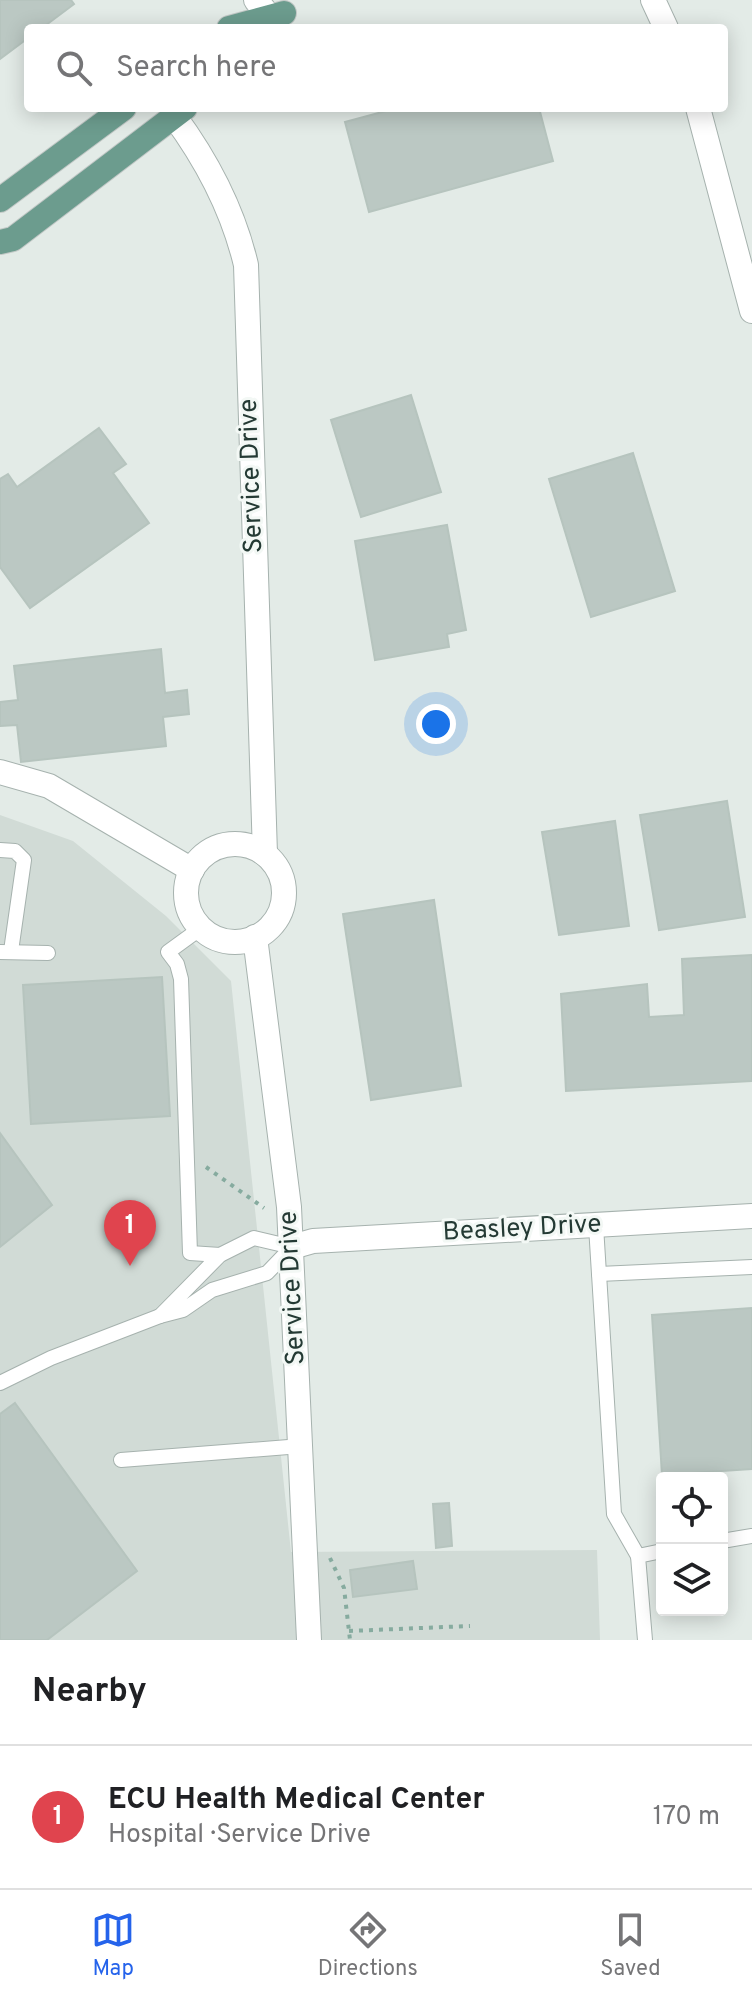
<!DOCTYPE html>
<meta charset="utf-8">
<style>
:root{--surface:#fff;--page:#f2f2f2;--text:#202124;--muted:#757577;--line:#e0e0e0;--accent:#2563eb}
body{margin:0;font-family:Overpass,sans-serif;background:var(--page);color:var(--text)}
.controls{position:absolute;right:24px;bottom:24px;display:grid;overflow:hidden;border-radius:8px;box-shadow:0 4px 20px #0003}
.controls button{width:72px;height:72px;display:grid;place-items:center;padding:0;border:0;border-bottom:2px solid var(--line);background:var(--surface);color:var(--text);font:40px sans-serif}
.you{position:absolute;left:436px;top:724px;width:28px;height:28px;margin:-20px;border:6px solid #fff;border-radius:50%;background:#1a73e8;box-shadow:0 0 0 12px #1a73e833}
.badge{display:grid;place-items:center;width:52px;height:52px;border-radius:50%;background:var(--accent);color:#fff;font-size:26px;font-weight:700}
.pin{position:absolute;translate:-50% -66px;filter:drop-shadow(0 2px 4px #0008)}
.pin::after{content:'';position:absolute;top:42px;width:28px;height:24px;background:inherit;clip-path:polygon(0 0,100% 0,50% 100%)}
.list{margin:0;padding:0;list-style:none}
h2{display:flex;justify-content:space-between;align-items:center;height:104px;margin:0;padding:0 32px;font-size:34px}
h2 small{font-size:26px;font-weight:400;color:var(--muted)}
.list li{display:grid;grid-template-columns:52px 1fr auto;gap:24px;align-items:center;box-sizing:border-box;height:144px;padding:0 32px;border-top:2px solid var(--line)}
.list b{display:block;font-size:30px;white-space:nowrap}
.list p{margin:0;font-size:26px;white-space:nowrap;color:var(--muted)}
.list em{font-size:26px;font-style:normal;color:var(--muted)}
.icon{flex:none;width:44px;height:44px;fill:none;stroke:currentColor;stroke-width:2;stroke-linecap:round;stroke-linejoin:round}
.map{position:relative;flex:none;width:752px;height:1640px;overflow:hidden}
.search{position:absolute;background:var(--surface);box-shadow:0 4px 20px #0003;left:24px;right:24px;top:24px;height:88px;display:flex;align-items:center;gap:20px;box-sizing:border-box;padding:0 28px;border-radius:8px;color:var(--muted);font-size:30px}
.sheet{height:248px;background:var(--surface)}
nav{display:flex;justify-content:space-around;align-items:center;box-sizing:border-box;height:112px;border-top:2px solid var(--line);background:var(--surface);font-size:22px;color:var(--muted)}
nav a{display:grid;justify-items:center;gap:4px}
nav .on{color:var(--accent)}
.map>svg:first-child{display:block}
.built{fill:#d1dbd6}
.building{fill:#bbc8c3;stroke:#b6c4be;stroke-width:2}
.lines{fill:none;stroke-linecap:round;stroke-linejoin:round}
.service-casing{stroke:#a6b2ae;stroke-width:16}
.minor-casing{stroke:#a6b2ae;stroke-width:26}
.primary-casing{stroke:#c2c8c6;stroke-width:26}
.path{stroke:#86ab9f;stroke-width:4;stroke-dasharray:4 6;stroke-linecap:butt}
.service{stroke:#fff;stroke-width:14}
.minor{stroke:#fff;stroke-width:24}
.primary{stroke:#6c9c8e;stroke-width:24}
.labels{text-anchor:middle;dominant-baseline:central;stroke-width:6;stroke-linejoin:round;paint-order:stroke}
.street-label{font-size:26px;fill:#243a34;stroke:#f3f8f5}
</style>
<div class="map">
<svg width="752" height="1640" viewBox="0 0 752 1640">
<rect width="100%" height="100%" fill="#e3ebe7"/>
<path class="built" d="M 0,815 L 73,841 L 166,916 L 231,981 L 291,1552 L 597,1550 L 600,1640 L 0,1640 Z"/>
<g class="building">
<path d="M 0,0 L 71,0 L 74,4 L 42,28 L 28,28 L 28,38 L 0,59 Z"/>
<path d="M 397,108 L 539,108 L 553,161 L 369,212 L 345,122 Z"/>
<path d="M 411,395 L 441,492 L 361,517 L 331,420 Z"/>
<path d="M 99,428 L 126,464 L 113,473 L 149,523 L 30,608 L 0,567 L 0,479 L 8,474 L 17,487 Z"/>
<path d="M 633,453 L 675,591 L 591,617 L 549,479 Z"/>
<path d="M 447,525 L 466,630 L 447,634 L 449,647 L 375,660 L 355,541 Z"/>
<path d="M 161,649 L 165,693 L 187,690 L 189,714 L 163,717 L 166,746 L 21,762 L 17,725 L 0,726 L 0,702 L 18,700 L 14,666 Z"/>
<path d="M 727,801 L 745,917 L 659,930 L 640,815 Z"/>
<path d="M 615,821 L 629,926 L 559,935 L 542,832 Z"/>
<path d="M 434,900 L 461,1086 L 371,1100 L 343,914 Z"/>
<path d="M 752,955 L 752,1081 L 566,1091 L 561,994 L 647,984 L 649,1017 L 684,1015 L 682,959 Z"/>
<path d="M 162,977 L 170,1116 L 31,1124 L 23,985 Z"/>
<path d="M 0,1133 L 52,1205 L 0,1247 Z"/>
<path d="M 752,1308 L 752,1469 L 662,1475 L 652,1315 Z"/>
<path d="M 15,1403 L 137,1571 L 47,1640 L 0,1640 L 0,1414 Z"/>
<path d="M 449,1503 L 452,1546 L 436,1548 L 433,1504 Z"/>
<path d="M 413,1561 L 417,1589 L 353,1597 L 350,1570 Z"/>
</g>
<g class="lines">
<defs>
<g id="service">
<path d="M 0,850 L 15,851 L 24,860 L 11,951"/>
<path d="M 201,928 L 168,952 L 177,964 L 181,979 L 190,1253 L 220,1255"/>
<path d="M 0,952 L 48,953"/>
<path d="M 596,1226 L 614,1514 L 638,1556"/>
<path d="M 254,1238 L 292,1247 L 267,1273 L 212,1290 L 183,1310 L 160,1316 L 220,1255 Z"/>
<path d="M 599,1274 L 752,1267"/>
<path d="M 0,1383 L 51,1358 L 160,1316"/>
<path d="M 121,1460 L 301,1446"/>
<path d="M 722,1541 L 752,1536"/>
<path d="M 645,1640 L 638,1556 L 662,1551"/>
</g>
<g id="minor">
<path d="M 256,0 L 269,16"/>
<path d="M 653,0 L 666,28"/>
<path d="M 698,108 L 752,311"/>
<path d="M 174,116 C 208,162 233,210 246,265 L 265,854"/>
<path d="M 0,772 L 49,786 L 192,870"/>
<circle cx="235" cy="893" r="49"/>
<path d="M 255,937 L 289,1207 L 309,1640"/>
<path d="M 292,1247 L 313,1241 L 752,1216"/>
</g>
<g id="primary">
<path d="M 229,28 L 284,13"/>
<path d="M 0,200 L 124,108"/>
<path d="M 0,242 L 13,239 L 185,108"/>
</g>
</defs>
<use href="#service" class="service-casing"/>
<use href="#minor" class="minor-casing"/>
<use href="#primary" class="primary-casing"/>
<g class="path">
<path d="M 206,1167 L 264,1208"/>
<path d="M 330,1558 L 344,1588 L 350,1640"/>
<path d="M 349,1631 L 470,1626"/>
</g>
<use href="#service" class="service"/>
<use href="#minor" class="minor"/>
<use href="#primary" class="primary"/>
</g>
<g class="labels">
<g class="street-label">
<text transform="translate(252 476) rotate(-92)">Service Drive</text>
<text transform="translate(522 1229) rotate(-3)">Beasley Drive</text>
<text transform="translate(293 1288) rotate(-93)">Service Drive</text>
</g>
</g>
</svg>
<div class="controls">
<button><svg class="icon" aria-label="locate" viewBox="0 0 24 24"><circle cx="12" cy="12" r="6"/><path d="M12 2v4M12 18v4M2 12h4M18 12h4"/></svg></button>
<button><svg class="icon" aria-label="layers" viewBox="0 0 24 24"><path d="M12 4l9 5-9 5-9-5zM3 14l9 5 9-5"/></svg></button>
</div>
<div class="you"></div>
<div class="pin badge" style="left:130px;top:1266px;background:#e0444e">1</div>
<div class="search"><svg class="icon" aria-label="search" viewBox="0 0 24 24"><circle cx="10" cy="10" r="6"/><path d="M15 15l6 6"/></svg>Search here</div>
</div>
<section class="sheet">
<h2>Nearby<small></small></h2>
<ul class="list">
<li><span class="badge" style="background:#e0444e">1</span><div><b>ECU Health Medical Center</b><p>Hospital · Service Drive</p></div><em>170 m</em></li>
</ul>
</section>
<nav>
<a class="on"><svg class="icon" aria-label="map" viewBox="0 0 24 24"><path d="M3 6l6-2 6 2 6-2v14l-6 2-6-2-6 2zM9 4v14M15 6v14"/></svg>Map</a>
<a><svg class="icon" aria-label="directions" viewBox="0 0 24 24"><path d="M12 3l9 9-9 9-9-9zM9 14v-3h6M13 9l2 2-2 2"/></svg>Directions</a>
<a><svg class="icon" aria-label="saved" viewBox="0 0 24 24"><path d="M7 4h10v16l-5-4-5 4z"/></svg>Saved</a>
</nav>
